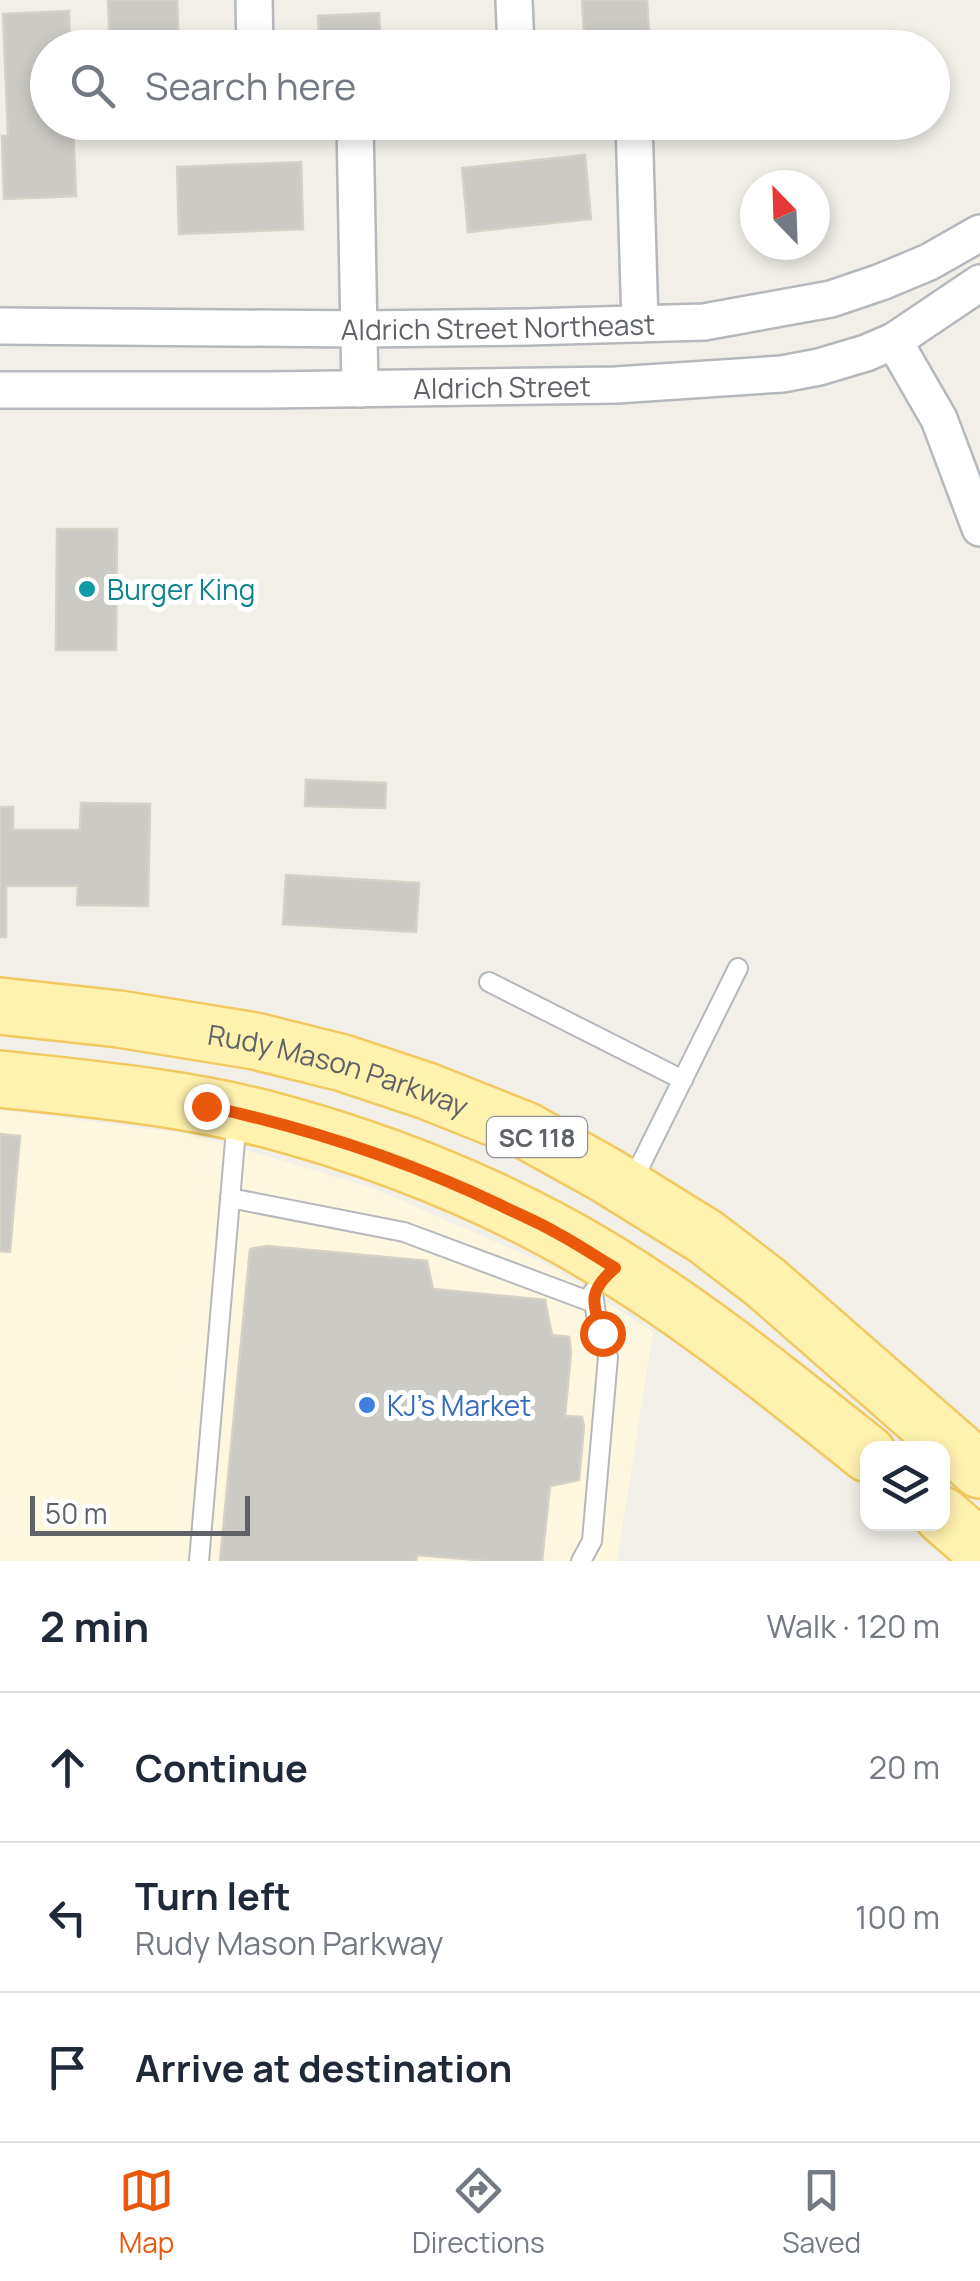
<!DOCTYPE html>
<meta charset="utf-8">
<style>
:root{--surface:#fff;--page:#f6f6f7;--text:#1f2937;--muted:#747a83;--line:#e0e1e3;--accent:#ea580c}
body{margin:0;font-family:Manrope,sans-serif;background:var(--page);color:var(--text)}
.controls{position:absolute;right:30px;bottom:30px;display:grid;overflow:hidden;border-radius:20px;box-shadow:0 5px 15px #0003}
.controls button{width:90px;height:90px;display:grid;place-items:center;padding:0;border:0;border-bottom:2px solid var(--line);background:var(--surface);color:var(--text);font:50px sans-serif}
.compass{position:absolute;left:740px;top:170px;width:90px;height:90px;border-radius:50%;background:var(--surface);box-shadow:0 5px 15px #0003;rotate:337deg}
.scale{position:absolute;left:30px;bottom:25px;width:220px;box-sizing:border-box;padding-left:10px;border:5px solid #5f6368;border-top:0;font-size:28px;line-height:35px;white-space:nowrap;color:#5f6368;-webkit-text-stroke:8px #fff;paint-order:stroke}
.stop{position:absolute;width:30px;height:30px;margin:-22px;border:8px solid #ea580c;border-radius:50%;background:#fff}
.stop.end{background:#ea580c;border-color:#fff;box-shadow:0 2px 10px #0008}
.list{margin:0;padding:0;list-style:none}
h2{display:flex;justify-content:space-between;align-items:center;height:130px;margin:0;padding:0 40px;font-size:42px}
h2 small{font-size:32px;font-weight:400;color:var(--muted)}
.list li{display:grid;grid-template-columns:65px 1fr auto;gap:30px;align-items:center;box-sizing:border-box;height:150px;padding:0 40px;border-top:2px solid var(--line)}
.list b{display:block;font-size:38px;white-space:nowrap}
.list p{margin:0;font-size:32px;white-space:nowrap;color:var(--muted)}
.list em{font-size:32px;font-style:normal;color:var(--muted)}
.icon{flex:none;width:55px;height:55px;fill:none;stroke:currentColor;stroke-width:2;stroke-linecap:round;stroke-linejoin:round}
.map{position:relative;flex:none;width:980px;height:1561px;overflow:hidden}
.search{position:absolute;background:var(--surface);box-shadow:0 5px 15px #0003;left:30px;right:30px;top:30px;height:110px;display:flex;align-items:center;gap:25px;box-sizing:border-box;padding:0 35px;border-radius:55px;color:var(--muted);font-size:38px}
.sheet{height:580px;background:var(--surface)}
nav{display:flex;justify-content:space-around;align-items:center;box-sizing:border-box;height:140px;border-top:2px solid var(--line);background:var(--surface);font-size:28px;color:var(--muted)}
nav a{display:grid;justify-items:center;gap:5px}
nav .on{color:var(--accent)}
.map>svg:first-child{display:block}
.commercial{fill:#fef7e0}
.building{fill:#cccac5;stroke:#d6d1c6;stroke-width:2.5}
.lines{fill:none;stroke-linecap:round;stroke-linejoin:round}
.lane-casing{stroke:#b5b8bc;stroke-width:22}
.street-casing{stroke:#b5b8bc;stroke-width:40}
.primary-casing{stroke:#f2c960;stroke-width:60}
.lane{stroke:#fff;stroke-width:18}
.street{stroke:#fff;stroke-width:35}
.primary{stroke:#fff2af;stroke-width:55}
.route{stroke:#ea580c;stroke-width:12}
.culture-dot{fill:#0f9aa8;stroke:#fff;stroke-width:4}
.shop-dot{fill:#3f7fe0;stroke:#fff;stroke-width:4}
.labels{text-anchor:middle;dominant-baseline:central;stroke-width:10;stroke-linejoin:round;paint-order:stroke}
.shield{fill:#fff;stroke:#8f9295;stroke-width:2.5}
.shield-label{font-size:25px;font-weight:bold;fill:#5f6368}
.street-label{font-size:28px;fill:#5f6368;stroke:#fff}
.culture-label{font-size:28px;fill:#0d838f;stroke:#fff;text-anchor:start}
.shop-label{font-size:28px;fill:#366cbe;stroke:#fff;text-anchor:start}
</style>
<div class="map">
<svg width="980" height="1561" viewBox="0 0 980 1561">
<rect width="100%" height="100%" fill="#f1efe8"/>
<path class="commercial" d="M 0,1110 L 197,1135 L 372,1188 L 551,1266 L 653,1332 L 617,1561 L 0,1561 Z"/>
<g class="building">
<path d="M 108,0 L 177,0 L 179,48 L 110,48 Z"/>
<path d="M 582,0 L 647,0 L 649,31 L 584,35 Z"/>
<path d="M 69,11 L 70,48 L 48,48 L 48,122 L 73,122 L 76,196 L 4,199 L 2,136 L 8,136 L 3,14 Z"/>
<path d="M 379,13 L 381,48 L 320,48 L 318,16 Z"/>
<path d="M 585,155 L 591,219 L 468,232 L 462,168 Z"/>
<path d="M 301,162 L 303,229 L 179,234 L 177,167 Z"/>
<path d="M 57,529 L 117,529 L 116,650 L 56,650 Z"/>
<path d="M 306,780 L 386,783 L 385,808 L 305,806 Z"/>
<path d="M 81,803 L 150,804 L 148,906 L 77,905 L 78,886 L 6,886 L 6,937 L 0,937 L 0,807 L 13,807 L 13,830 L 80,830 Z"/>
<path d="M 286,875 L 419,883 L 416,932 L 283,924 Z"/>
<path d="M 0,1134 L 20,1136 L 10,1252 L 0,1251 Z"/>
<path d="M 267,1246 L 427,1261 L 433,1289 L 545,1300 L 552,1335 L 569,1337 L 571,1352 L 565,1416 L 582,1417 L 584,1426 L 579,1480 L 550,1486 L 542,1561 L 488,1561 L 417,1555 L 416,1561 L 220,1561 L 250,1249 Z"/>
</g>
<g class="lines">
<defs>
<g id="lane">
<path d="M 489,982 L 683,1080"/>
<path d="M 631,1184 L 738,968"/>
<path d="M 230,1198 L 404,1232 L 594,1303"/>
<path d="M 199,1561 L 237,1118"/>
<path d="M 581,1561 L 592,1541 L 608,1357 L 596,1315 L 593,1292"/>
</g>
<g id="street">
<path d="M 254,0 L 255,48"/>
<path d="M 514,0 L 516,48"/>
<path d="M 355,122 L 360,389"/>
<path d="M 634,122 L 640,324"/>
<path id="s1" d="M 0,326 L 359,329 L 528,327 L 704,322 L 831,299 L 881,282 L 929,262 L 980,233"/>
<path d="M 894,341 L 939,419 L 980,528"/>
<path id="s2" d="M 0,390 L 269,390 L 616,385 L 782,374 L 819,367 L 866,353 L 894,341 L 980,283"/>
</g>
<g id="primary">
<path id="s3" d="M 0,1006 L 119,1019 L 255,1041 L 343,1063 L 427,1091 L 525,1130 L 606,1175 L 706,1237 L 766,1283 L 980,1470"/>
<path d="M 0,1079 C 90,1089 182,1097 270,1120 C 367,1146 464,1183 552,1230 C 666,1291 767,1373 868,1454"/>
<path d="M 942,1515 L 980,1548"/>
</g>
</defs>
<use href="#lane" class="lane-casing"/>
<use href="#street" class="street-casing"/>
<use href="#primary" class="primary-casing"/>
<use href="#lane" class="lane"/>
<use href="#street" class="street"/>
<use href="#primary" class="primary"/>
</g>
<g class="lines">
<path class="route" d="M 206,1106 C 308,1128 406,1160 500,1205 C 518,1214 538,1222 555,1232 C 576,1243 595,1256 615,1268 C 588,1291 592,1301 602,1333"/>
</g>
<circle class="culture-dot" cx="87" cy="589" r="10"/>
<circle class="shop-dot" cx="367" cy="1405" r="10"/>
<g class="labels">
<rect class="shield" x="487" y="1117" width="100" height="40" rx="8"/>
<g class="shield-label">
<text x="537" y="1137">SC 118</text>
</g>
<g class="street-label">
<text stroke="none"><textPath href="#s1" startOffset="498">Aldrich Street Northeast</textPath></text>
<text stroke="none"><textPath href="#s2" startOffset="502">Aldrich Street</textPath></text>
<text stroke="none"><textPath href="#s3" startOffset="345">Rudy Mason Parkway</textPath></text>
</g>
<g class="culture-label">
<text x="107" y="589">Burger King</text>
</g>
<g class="shop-label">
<text x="387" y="1405">KJ's Market</text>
</g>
</g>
</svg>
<div class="controls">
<button><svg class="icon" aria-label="layers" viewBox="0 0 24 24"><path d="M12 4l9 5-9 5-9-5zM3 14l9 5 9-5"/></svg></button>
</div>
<svg class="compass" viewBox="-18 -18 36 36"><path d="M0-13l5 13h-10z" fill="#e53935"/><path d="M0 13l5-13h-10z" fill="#747a83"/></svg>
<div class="scale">50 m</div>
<div class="stop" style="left:602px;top:1333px"></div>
<div class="stop end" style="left:206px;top:1106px"></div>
<div class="search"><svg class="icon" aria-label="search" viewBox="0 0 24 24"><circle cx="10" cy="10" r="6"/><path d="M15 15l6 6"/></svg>Search here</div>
</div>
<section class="sheet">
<h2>2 min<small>Walk · 120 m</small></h2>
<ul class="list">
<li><svg class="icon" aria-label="ahead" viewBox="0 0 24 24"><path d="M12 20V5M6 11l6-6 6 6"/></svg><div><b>Continue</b></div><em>20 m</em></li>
<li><svg class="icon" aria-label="left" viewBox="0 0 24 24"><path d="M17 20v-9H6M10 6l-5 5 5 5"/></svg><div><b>Turn left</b><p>Rudy Mason Parkway</p></div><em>100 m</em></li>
<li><svg class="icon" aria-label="arrive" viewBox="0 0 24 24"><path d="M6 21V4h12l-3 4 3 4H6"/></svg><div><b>Arrive at destination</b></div></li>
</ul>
</section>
<nav>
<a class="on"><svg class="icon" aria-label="map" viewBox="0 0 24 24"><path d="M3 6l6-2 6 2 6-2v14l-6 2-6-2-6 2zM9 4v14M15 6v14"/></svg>Map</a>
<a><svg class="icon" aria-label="directions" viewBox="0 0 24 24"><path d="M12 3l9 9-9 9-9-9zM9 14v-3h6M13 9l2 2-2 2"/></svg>Directions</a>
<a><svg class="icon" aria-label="saved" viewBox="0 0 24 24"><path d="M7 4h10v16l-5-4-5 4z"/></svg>Saved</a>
</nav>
